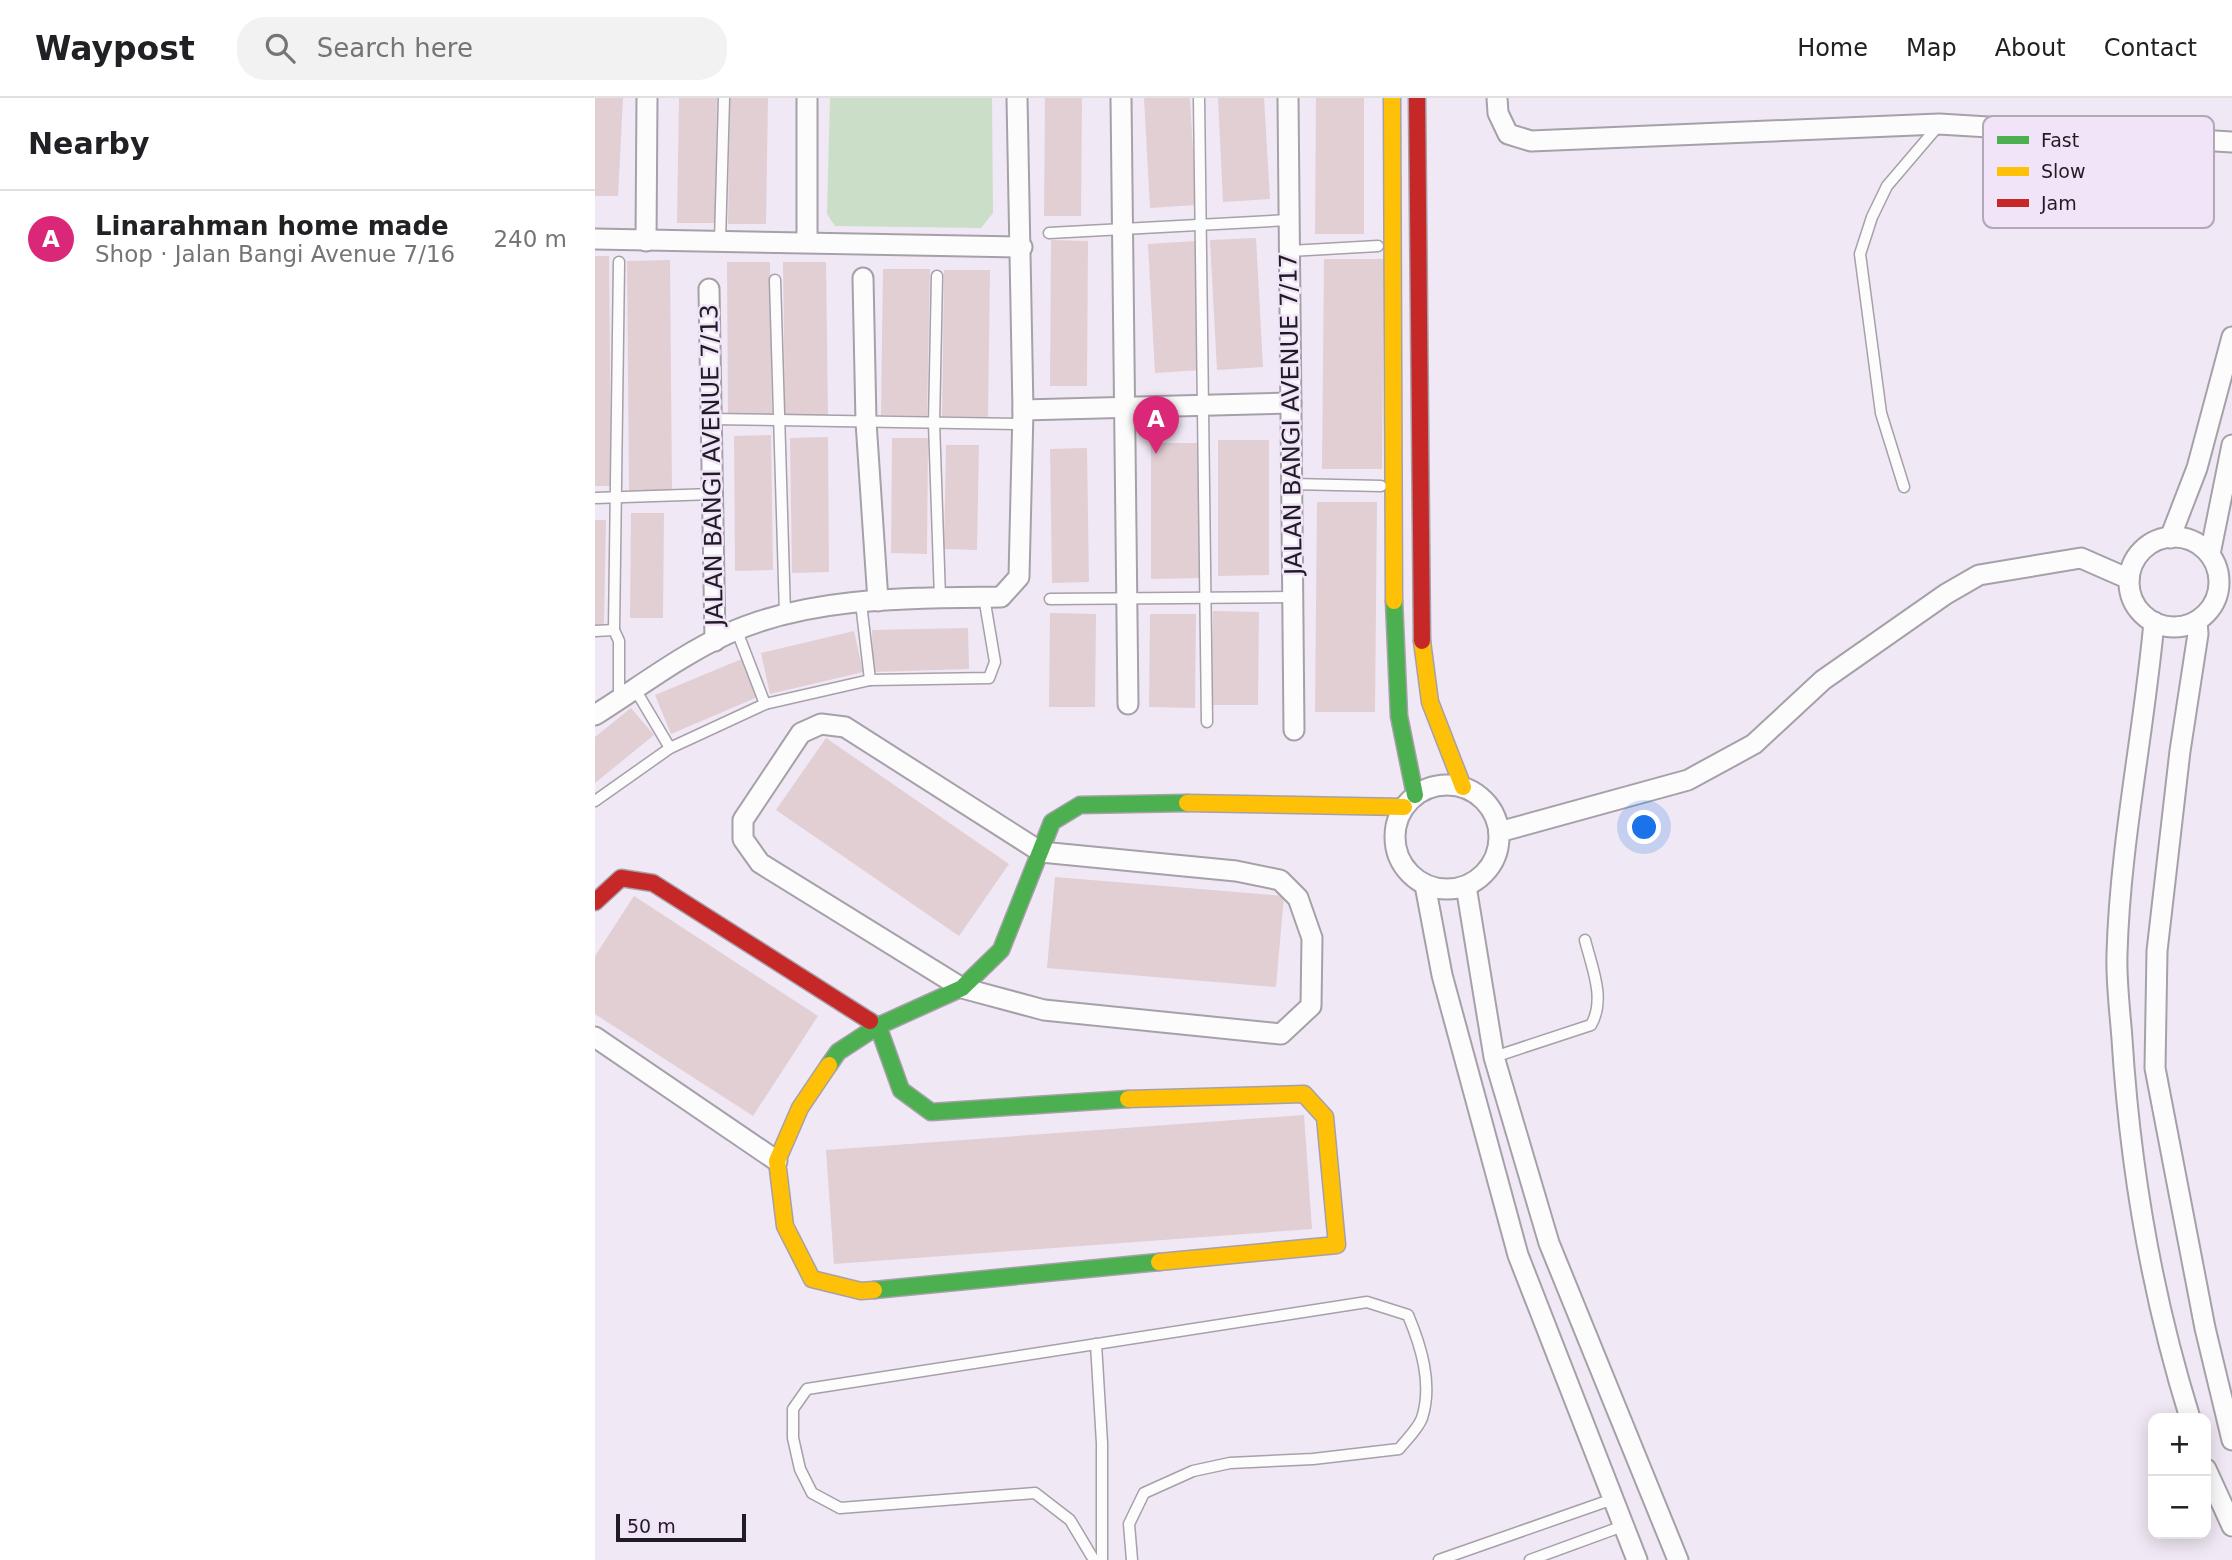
<!DOCTYPE html>
<meta charset="utf-8">
<style>
:root{--surface:#fff;--page:#f2f2f2;--text:#202124;--muted:#757577;--line:#e0e0e0;--accent:#db2777}
body{margin:0;font-family:"DejaVu Sans",sans-serif;background:var(--page);color:var(--text)}
.controls{position:absolute;right:21px;bottom:21px;display:grid;overflow:hidden;border-radius:14px;box-shadow:0 4px 18px #0003}
.controls button{width:63px;height:63px;display:grid;place-items:center;padding:0;border:0;border-bottom:2px solid var(--line);background:var(--surface);color:var(--text);font:35px sans-serif}
.scale{position:absolute;left:21px;bottom:18px;width:130px;box-sizing:border-box;padding-left:7px;border:4px solid #211c24;border-top:0;font-size:19px;line-height:24px;white-space:nowrap;color:#211c24;-webkit-text-stroke:5px #f1e4f8;paint-order:stroke}
.you{position:absolute;left:1050px;top:730px;width:24px;height:24px;margin:-18px;border:5px solid #fff;border-radius:50%;background:#1a73e8;box-shadow:0 0 0 10px #1a73e833}
.badge{display:grid;place-items:center;width:46px;height:46px;border-radius:50%;background:var(--accent);color:#fff;font-size:23px;font-weight:700}
.pin{position:absolute;translate:-50% -58px;filter:drop-shadow(0 2px 4px #0008)}
.pin::after{content:'';position:absolute;top:37px;width:24px;height:21px;background:inherit;clip-path:polygon(0 0,100% 0,50% 100%)}
.list{margin:0;padding:0;list-style:none}
h2{display:flex;justify-content:space-between;align-items:center;height:91px;margin:0;padding:0 28px;font-size:30px}
h2 small{font-size:23px;font-weight:400;color:var(--muted)}
.list li{display:grid;grid-template-columns:46px 1fr auto;gap:21px;align-items:center;box-sizing:border-box;height:98px;padding:0 28px;border-top:2px solid var(--line)}
.list b{display:block;font-size:26px;white-space:nowrap}
.list p{margin:0;font-size:23px;white-space:nowrap;color:var(--muted)}
.list em{font-size:23px;font-style:normal;color:var(--muted)}
.icon{flex:none;width:38px;height:38px;fill:none;stroke:currentColor;stroke-width:2;stroke-linecap:round;stroke-linejoin:round}
.map{position:relative;flex:none;width:1637px;height:1462px;overflow:hidden}
header{display:flex;align-items:center;gap:42px;box-sizing:border-box;height:98px;padding:0 35px;background:var(--surface);border-bottom:2px solid var(--line)}
header strong{font-size:33px}
nav{display:flex;gap:38px;margin-inline-start:auto;font-size:24px}
.search{width:490px;height:63px;background:var(--page);display:flex;align-items:center;gap:18px;box-sizing:border-box;padding:0 24px;border-radius:28px;color:var(--muted);font-size:26px}
main{display:flex}
aside{flex:1;background:var(--surface)}
.map>svg:first-child{display:block}
.green{fill:#cadec8}
.building{fill:#e1cfd4}
.lines{fill:none;stroke-linecap:round;stroke-linejoin:round}
.lane-casing{stroke:#a6a0a9;stroke-width:13}
.street-casing{stroke:#a6a0a9;stroke-width:23}
.fast-casing{stroke:#a6a0a9;stroke-width:19}
.slow-casing{stroke:#a6a0a9;stroke-width:19}
.jam-casing{stroke:#a6a0a9;stroke-width:19}
.lane{stroke:#fdfcfd;stroke-width:10}
.street{stroke:#fdfcfd;stroke-width:19}
.fast{stroke:#4caf50;stroke-width:16}
.slow{stroke:#ffc107;stroke-width:16}
.jam{stroke:#c62828;stroke-width:16}
.labels{text-anchor:middle;dominant-baseline:central;stroke-width:5;stroke-linejoin:round;paint-order:stroke}
.street-label{font-size:24px;fill:#211c24;stroke:#f1e4f8}
.key{fill:#f1e4f8;stroke:#b3a8b8;stroke-width:2}
.key-label{font-size:19px;fill:#211c24}
</style>
<header>
<strong>Waypost</strong>
<div class="search"><svg class="icon" aria-label="search" viewBox="0 0 24 24"><circle cx="10" cy="10" r="6"/><path d="M15 15l6 6"/></svg>Search here</div>
<nav><a>Home</a><a>Map</a><a>About</a><a>Contact</a></nav>
</header>
<main>
<aside>
<h2>Nearby<small></small></h2>
<ul class="list">
<li><span class="badge">A</span><div><b>Linarahman home made</b><p>Shop · Jalan Bangi Avenue 7/16</p></div><em>240 m</em></li>
</ul>
</aside>
<div class="map">
<svg width="1637" height="1462" viewBox="0 0 1637 1462">
<rect width="100%" height="100%" fill="#f0e8f4"/>
<path class="green" d="M 235,0 L 397,0 L 398,115 L 386,130 L 240,128 L 232,116 Z"/>
<g class="building">
<path d="M 0,0 L 28,0 L 23,98 L 0,98 Z"/>
<path d="M 84,0 L 122,0 L 120,125 L 82,125 Z"/>
<path d="M 135,0 L 173,0 L 171,126 L 133,126 Z"/>
<path d="M 450,0 L 487,0 L 486,118 L 449,118 Z"/>
<path d="M 549,0 L 595,0 L 601,107 L 555,110 Z"/>
<path d="M 623,0 L 669,0 L 675,101 L 628,104 Z"/>
<path d="M 721,0 L 769,0 L 769,136 L 720,136 Z"/>
<path d="M 661,140 L 668,269 L 622,272 L 615,142 Z"/>
<path d="M 456,142 L 493,143 L 492,288 L 455,288 Z"/>
<path d="M 600,143 L 607,272 L 560,275 L 553,146 Z"/>
<path d="M 0,158 L 14,158 L 16,388 L 0,388 Z"/>
<path d="M 729,161 L 789,161 L 787,371 L 727,371 Z"/>
<path d="M 75,162 L 77,393 L 34,393 L 32,163 Z"/>
<path d="M 132,164 L 175,164 L 177,319 L 133,319 Z"/>
<path d="M 188,164 L 231,164 L 233,319 L 190,319 Z"/>
<path d="M 288,171 L 335,171 L 332,318 L 286,317 Z"/>
<path d="M 349,172 L 395,172 L 393,319 L 347,318 Z"/>
<path d="M 176,337 L 178,472 L 140,473 L 139,338 Z"/>
<path d="M 233,339 L 234,474 L 197,475 L 195,340 Z"/>
<path d="M 297,340 L 333,340 L 332,456 L 296,455 Z"/>
<path d="M 623,342 L 674,342 L 674,477 L 623,478 Z"/>
<path d="M 556,345 L 607,345 L 607,480 L 556,481 Z"/>
<path d="M 351,347 L 384,347 L 382,452 L 349,451 Z"/>
<path d="M 492,350 L 494,484 L 457,485 L 455,351 Z"/>
<path d="M 722,404 L 782,404 L 780,614 L 720,614 Z"/>
<path d="M 36,415 L 69,415 L 68,520 L 35,520 Z"/>
<path d="M 0,422 L 11,422 L 9,527 L 0,527 Z"/>
<path d="M 618,513 L 664,514 L 663,607 L 617,607 Z"/>
<path d="M 455,515 L 501,516 L 500,609 L 454,609 Z"/>
<path d="M 555,516 L 601,516 L 600,610 L 554,609 Z"/>
<path d="M 373,530 L 374,571 L 278,574 L 277,532 Z"/>
<path d="M 259,533 L 268,574 L 175,596 L 166,555 Z"/>
<path d="M 149,560 L 165,598 L 76,636 L 60,597 Z"/>
<path d="M 36,610 L 59,637 L 0,685 L 0,639 Z"/>
<path d="M 231,640 L 414,766 L 364,838 L 181,712 Z"/>
<path d="M 460,779 L 689,798 L 681,889 L 452,870 Z"/>
<path d="M 39,798 L 223,918 L 158,1018 L 0,916 L 0,858 Z"/>
<path d="M 709,1017 L 717,1131 L 239,1166 L 231,1052 Z"/>
</g>
<g class="lines">
<defs>
<g id="lane">
<path d="M 604,0 L 612,624"/>
<path d="M 454,135 L 694,122"/>
<path d="M 125,143 L 129,0"/>
<path d="M 695,153 L 783,148"/>
<path d="M 342,178 L 339,325 L 345,500"/>
<path d="M 180,182 L 190,516"/>
<path d="M 116,321 L 427,326"/>
<path d="M 697,386 L 786,388"/>
<path d="M 1309,389 L 1286,315 L 1265,156 L 1277,119 L 1292,88 L 1344,27"/>
<path d="M 0,400 L 118,396"/>
<path d="M 455,501 L 698,499"/>
<path d="M 266,505 L 275,582"/>
<path d="M 19,532 L 24,164"/>
<path d="M 0,533 L 19,532 L 24,543 L 24,602"/>
<path d="M 142,533 L 170,606"/>
<path d="M 40,591 L 75,650"/>
<path d="M 0,703 L 75,650 L 170,606 L 275,582 L 394,580 L 400,564 L 389,499"/>
<path d="M 899,959 L 996,927 C 1011,901 997,870 990,842"/>
<path d="M 501,1246 L 507,1345 L 507,1462"/>
<path d="M 499,1462 L 475,1422 L 440,1395 L 245,1410 L 217,1395 L 205,1371 L 198,1340 L 198,1311 L 212,1291 L 772,1204 L 813,1217 C 826,1248 838,1286 827,1320 C 823,1331 811,1342 804,1351 L 718,1361 L 635,1365 L 598,1373 L 549,1395 L 534,1426 L 537,1462"/>
<path d="M 844,1462 L 1018,1401"/>
<path d="M 935,1462 L 1028,1428"/>
</g>
<g id="street">
<path d="M 212,0 L 212,143"/>
<path d="M 526,0 L 533,606"/>
<path d="M 693,0 L 699,632"/>
<path d="M 902,0 L 903,15 L 913,36 L 936,43 L 1344,26 L 1637,44"/>
<path d="M 0,141 L 427,149"/>
<path d="M 51,143 L 52,0"/>
<path d="M 268,180 L 271,324 L 283,503"/>
<path d="M 114,191 L 120,543"/>
<path d="M 428,312 L 696,305"/>
<circle cx="1579" cy="484" r="45"/>
<path d="M 1575,440 L 1602,370 L 1637,239"/>
<path d="M 1615,456 L 1637,347"/>
<path d="M 1602,523 L 1603,536 L 1585,653 L 1562,853 L 1560,970 L 1610,1230 L 1637,1342"/>
<path d="M 1559,524 C 1549,635 1525,745 1522,856 C 1521,884 1525,913 1527,941 C 1535,1069 1557,1198 1595,1320"/>
<path d="M 0,617 C 43,590 86,557 132,536 C 215,498 316,500 406,499 L 424,479 L 428,312 L 422,0"/>
<path d="M 226,626 L 250,629 L 446,754 L 641,773 L 685,782 L 703,800 L 717,840 L 716,908 L 686,936 L 449,912 L 367,890 L 165,765 L 148,741 L 148,722 L 206,635 Z"/>
<circle cx="852" cy="739" r="52"/>
<path d="M 904,734 L 1093,682 L 1159,646 L 1228,582 L 1351,496 L 1384,477 L 1486,460 L 1534,481"/>
<path d="M 830,787 L 847,877 L 923,1157 L 1042,1462"/>
<path d="M 871,788 L 899,959 L 954,1145 L 1083,1462"/>
<path d="M 0,939 L 182,1063"/>
<path d="M 1611,1371 L 1637,1428"/>
</g>
<g id="fast">
<path d="M 799,503 L 804,618 L 820,697"/>
<path d="M 275,923 L 283,928 L 306,992 L 336,1014 L 533,1001"/>
<path d="M 234,967 L 243,954 L 283,928 L 367,890 L 406,852 L 457,724 L 485,707 L 592,705"/>
<path d="M 279,1192 L 564,1164"/>
</g>
<g id="slow">
<path d="M 797,0 L 799,503"/>
<path d="M 827,543 L 835,604 L 868,689"/>
<path d="M 592,705 L 809,709"/>
<path d="M 234,967 L 205,1010 L 182,1063 L 190,1128 L 217,1181 L 266,1193 L 279,1192"/>
<path d="M 533,1001 L 709,996 L 730,1019 L 742,1147 L 564,1164"/>
</g>
<g id="jam">
<path d="M 822,0 L 827,543"/>
<path d="M 0,804 L 26,780 L 58,785 L 275,923"/>
</g>
</defs>
<use href="#lane" class="lane-casing"/>
<use href="#street" class="street-casing"/>
<use href="#fast" class="fast-casing"/>
<use href="#slow" class="slow-casing"/>
<use href="#jam" class="jam-casing"/>
<use href="#lane" class="lane"/>
<use href="#street" class="street"/>
<use href="#fast" class="fast"/>
<use href="#slow" class="slow"/>
<use href="#jam" class="jam"/>
</g>
<g class="labels">
<g class="street-label">
<text transform="translate(696 316) rotate(-91)">JALAN BANGI AVENUE 7/17</text>
<text transform="translate(117 367) rotate(-91)">JALAN BANGI AVENUE 7/13</text>
</g>
</g>
<rect x="1388" y="18" width="231" height="112" rx="10" class="key"/>
<rect x="1402" y="38" width="32" height="8" fill="#4caf50"/>
<rect x="1402" y="69" width="32" height="9" fill="#ffc107"/>
<rect x="1402" y="101" width="32" height="8" fill="#c62828"/>
<g class="key-label">
<text x="1446" y="49">Fast</text>
<text x="1446" y="80">Slow</text>
<text x="1446" y="112">Jam</text>
</g>
</svg>
<div class="controls">
<button>+</button>
<button>−</button>
</div>
<div class="scale">50 m</div>
<div class="you"></div>
<div class="pin badge" style="left:561px;top:356px">A</div>
</div>
</main>
